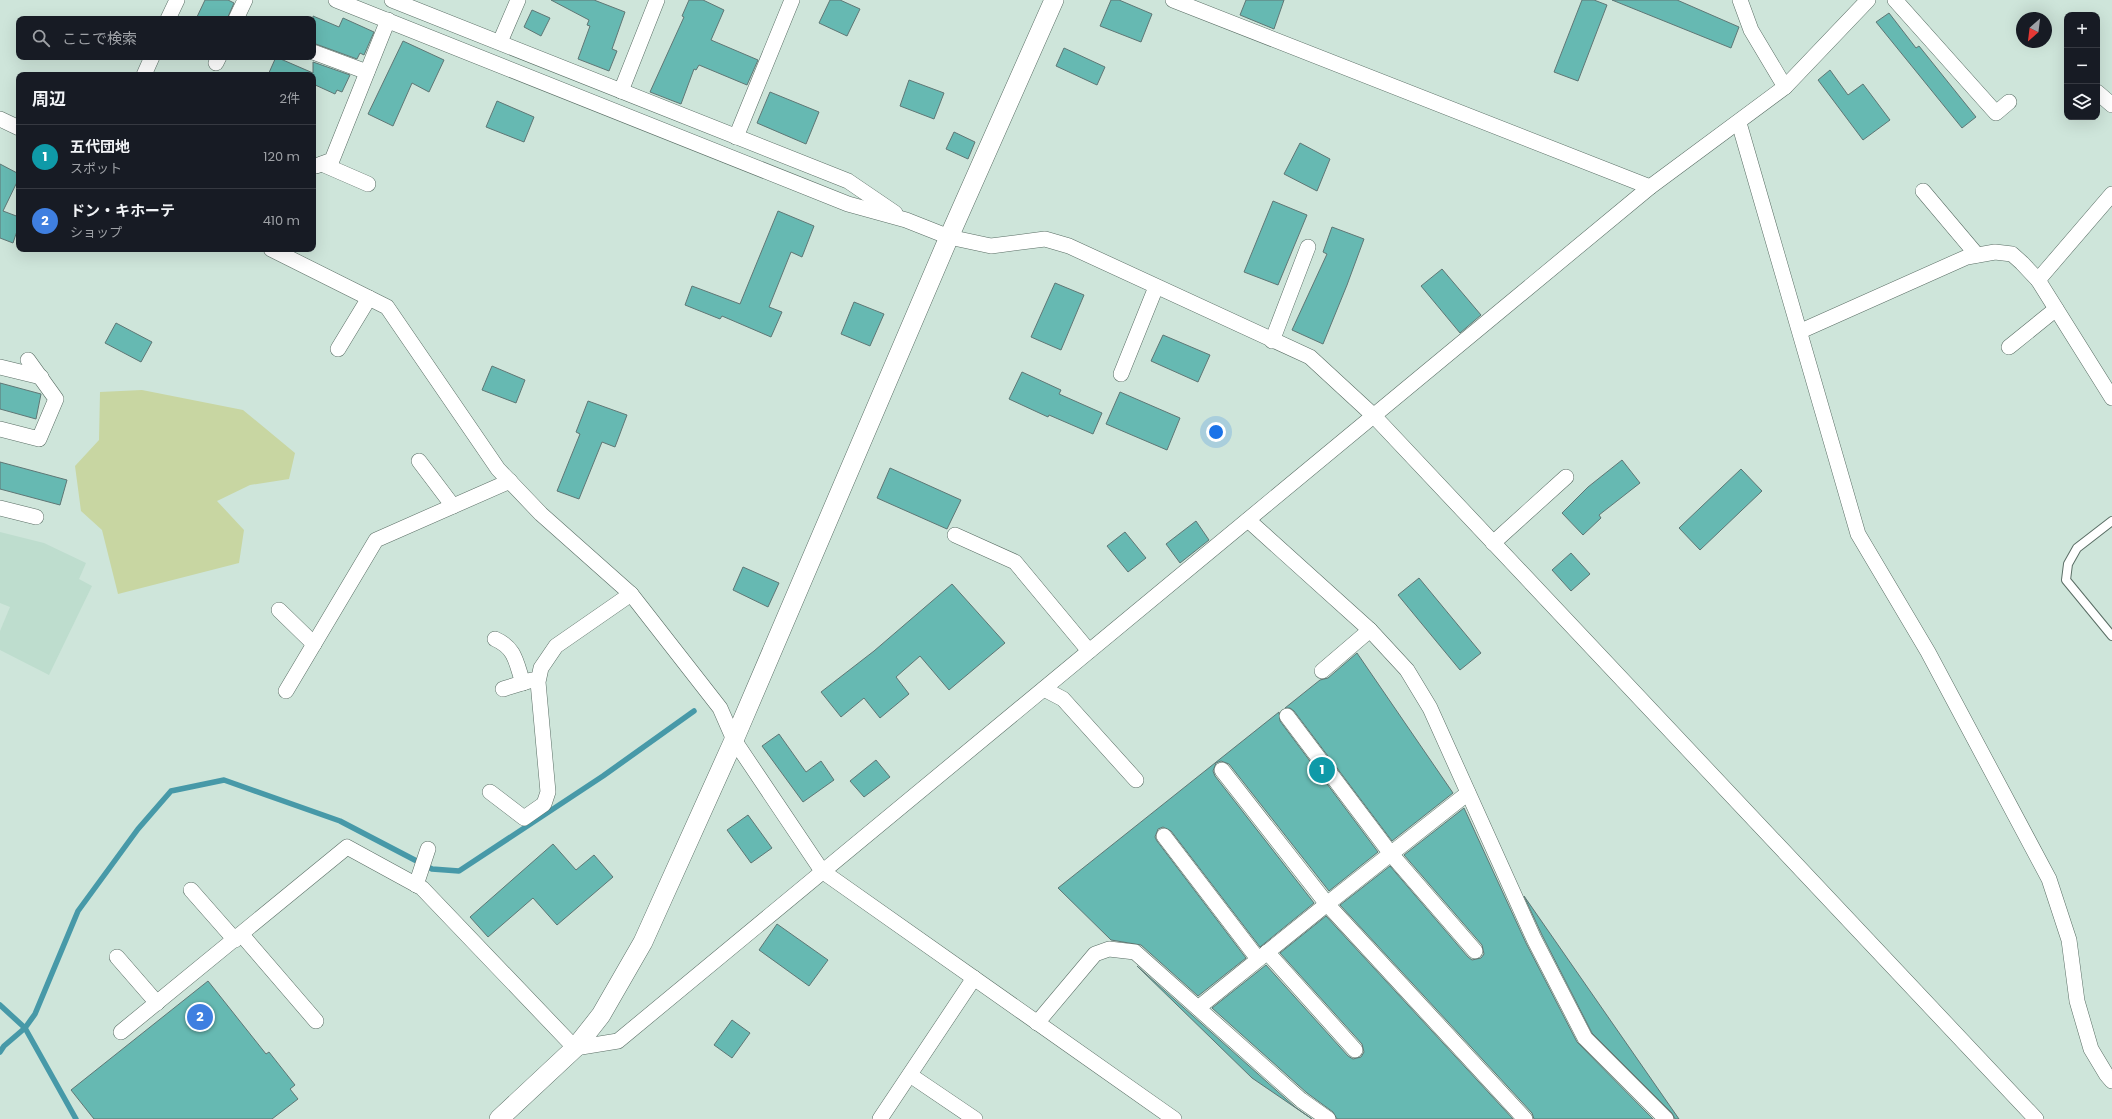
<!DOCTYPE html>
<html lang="ja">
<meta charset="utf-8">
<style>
:root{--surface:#171b24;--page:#242831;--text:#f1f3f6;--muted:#9ea1a6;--line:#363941;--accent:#acabe3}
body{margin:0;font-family:Poppins,"Noto Sans JP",sans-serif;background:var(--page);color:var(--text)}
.controls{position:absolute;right:12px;top:12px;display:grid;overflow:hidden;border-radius:8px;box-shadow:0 4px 16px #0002}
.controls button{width:36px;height:36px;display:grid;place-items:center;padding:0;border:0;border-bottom:1px solid var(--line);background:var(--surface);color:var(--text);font:20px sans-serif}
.compass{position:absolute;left:2016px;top:12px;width:36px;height:36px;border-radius:50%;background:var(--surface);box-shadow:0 4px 16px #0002;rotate:208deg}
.you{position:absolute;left:1216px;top:432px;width:14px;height:14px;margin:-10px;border:3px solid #fff;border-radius:50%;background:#1a73e8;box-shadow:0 0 0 6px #1a73e833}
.badge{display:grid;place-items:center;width:26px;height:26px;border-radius:50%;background:var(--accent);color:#fff;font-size:13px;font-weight:700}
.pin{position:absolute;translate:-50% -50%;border:2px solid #fff;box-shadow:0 1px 4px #0006}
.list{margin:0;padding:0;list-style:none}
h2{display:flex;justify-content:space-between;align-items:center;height:52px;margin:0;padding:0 16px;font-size:17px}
h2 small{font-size:13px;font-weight:400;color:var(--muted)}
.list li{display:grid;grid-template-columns:26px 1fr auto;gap:12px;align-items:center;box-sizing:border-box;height:64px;padding:0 16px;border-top:1px solid var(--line)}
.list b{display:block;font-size:15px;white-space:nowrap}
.list p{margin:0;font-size:13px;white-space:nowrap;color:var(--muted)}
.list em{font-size:13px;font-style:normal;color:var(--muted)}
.icon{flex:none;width:22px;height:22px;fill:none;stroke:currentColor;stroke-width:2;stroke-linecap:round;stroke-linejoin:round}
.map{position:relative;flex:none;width:2112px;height:1119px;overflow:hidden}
.search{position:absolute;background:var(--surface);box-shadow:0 4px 16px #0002;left:16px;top:16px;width:300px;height:44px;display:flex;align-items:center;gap:10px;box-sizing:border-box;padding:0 14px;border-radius:8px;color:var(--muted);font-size:15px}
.panel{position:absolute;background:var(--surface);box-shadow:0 4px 16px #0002;left:16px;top:72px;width:300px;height:180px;border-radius:8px}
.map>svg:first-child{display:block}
.built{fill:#beddce}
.green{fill:#c8d6a2}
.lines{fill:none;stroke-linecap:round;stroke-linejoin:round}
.stream{stroke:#4799a8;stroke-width:5.5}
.building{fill:#66b9b2;stroke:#5f7775}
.service-casing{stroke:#5a6e65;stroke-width:10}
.minor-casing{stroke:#5a6e65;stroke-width:16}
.tertiary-casing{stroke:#5a6e65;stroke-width:20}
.service{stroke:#fff;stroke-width:8}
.minor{stroke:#fff;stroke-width:15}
.tertiary{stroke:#fff;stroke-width:19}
</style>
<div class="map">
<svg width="2112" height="1119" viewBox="0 0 2112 1119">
<rect width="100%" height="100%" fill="#cee5da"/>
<path class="built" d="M 0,532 L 44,543 L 86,563 L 79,579 L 92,586 L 49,675 L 0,650 L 0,631 L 10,607 L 0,603 Z"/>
<path class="green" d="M 142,390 L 243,410 L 295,453 L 289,479 L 250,485 L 217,501 L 244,530 L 239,563 L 118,594 L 102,530 L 81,511 L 75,466 L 99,440 L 100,392 Z"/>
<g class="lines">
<g class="stream">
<path d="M 0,1005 L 25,1028 L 76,1119"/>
<path d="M 0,1052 L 4,1046 L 25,1028 L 35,1014 L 78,911 L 138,829 L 171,791 L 224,780 L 340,821 L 432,869 L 459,871 L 603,776 L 694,711"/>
</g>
</g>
<g class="building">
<path d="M 205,0 L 228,0 L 234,3 L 227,19 L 196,19 Z"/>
<path d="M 551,0 L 594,0 L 625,12 L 612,49 L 617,51 L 609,71 L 578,59 L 590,26 L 587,25 L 589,20 Z"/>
<path d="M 689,0 L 703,0 L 724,10 L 711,40 L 758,60 L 747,85 L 699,65 L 696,70 L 694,69 L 681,104 L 650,92 L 684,17 L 682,16 Z"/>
<path d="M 830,0 L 840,0 L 860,9 L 847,36 L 819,23 Z"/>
<path d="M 1111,0 L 1119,0 L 1152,14 L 1141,42 L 1100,26 Z"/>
<path d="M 1246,0 L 1284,0 L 1274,29 L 1240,15 Z"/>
<path d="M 1582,0 L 1594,0 L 1607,5 L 1578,81 L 1554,72 Z"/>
<path d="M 1612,0 L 1677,0 L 1739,27 L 1731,48 Z"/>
<path d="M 532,10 L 550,18 L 541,36 L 524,27 Z"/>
<path d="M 1889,13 L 1916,48 L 1919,46 L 1976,117 L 1962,128 L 1876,22 Z"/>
<path d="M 313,16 L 339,27 L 343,18 L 374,32 L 364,55 L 360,53 L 357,59 L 313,43 Z"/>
<path d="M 403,41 L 444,60 L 429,92 L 412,83 L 393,126 L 368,114 Z"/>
<path d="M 1064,48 L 1105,67 L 1097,85 L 1056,66 Z"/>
<path d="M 276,57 L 313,73 L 313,62 L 350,75 L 342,92 L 337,90 L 335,94 L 313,84 L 313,75 L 268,75 Z"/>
<path d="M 1830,70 L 1848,95 L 1863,84 L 1890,120 L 1863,140 L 1818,80 Z"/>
<path d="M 909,80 L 944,93 L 934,119 L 900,106 Z"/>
<path d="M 770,92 L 819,112 L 806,144 L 757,123 Z"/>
<path d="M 497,101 L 534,117 L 524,142 L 486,127 Z"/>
<path d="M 954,132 L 975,142 L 968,159 L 946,149 Z"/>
<path d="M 1300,143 L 1330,159 L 1317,191 L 1284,174 Z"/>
<path d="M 0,164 L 19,174 L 19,178 L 3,211 L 19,217 L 19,225 L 13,243 L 0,238 Z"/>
<path d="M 1273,201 L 1307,215 L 1278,285 L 1244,272 Z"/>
<path d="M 778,211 L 814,226 L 802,257 L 791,252 L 769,307 L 782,312 L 771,337 L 722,316 L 720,319 L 685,305 L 692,286 L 740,304 Z"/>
<path d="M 1332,227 L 1364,239 L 1347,285 L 1323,344 L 1292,330 L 1327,254 L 1323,252 Z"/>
<path d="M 1442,269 L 1481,315 L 1460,333 L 1421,286 Z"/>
<path d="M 1055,283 L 1084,295 L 1061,350 L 1031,337 Z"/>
<path d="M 854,302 L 884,314 L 870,346 L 841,334 Z"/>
<path d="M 116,323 L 152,342 L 141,362 L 105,343 Z"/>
<path d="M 1163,335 L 1210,355 L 1198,382 L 1151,361 Z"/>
<path d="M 492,366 L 525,380 L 516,403 L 482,390 Z"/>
<path d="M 1022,372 L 1061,390 L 1059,394 L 1102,413 L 1093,434 L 1049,415 L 1048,417 L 1009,399 Z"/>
<path d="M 0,383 L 41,394 L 36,419 L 0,409 Z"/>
<path d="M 1120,392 L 1180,418 L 1167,450 L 1106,424 Z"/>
<path d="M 588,401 L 627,415 L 615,447 L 602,442 L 579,499 L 557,491 L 580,434 L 576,432 Z"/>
<path d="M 1622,460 L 1640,483 L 1599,515 L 1601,518 L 1583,535 L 1562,513 L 1588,487 Z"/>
<path d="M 0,462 L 67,480 L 60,505 L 0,489 Z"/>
<path d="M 890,468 L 961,500 L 947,529 L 877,498 Z"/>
<path d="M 1741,469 L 1762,491 L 1700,550 L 1679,528 Z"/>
<path d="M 1196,521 L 1209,540 L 1180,563 L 1166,544 Z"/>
<path d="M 1125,532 L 1146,558 L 1128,572 L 1107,546 Z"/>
<path d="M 1571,553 L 1590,574 L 1571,591 L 1552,570 Z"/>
<path d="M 743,567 L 779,583 L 768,607 L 733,590 Z"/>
<path d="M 1419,578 L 1481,653 L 1460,670 L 1398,595 Z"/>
<path d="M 952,584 L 1005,643 L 949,690 L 920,656 L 896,677 L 909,694 L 880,718 L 864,698 L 841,717 L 821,692 L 874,651 Z"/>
<path d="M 1357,653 L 1453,793 L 1392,841 L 1294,711 L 1290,708 L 1285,708 L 1320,680 L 1328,678 Z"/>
<path d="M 1279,712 L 1280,721 L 1378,852 L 1329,891 L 1229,764 L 1221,761 L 1216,763 L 1213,771 L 1215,776 L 1314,903 L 1260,947 L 1171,831 L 1163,827 L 1158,829 L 1155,837 L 1157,841 L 1246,958 L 1198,996 L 1141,945 L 1111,940 L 1058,888 Z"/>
<path d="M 779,734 L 806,772 L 821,761 L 834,780 L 803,802 L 762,746 Z"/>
<path d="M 876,760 L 890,777 L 864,797 L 850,781 Z"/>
<path d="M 1464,808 L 1526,943 L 1577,1042 L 1653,1119 L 1534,1119 L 1532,1113 L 1340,905 L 1390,866 L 1468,957 L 1472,960 L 1481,958 L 1484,954 L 1482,945 L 1404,855 Z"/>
<path d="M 748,815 L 772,848 L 751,863 L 727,830 Z"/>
<path d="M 553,844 L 576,870 L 594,855 L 613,877 L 557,925 L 533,898 L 488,937 L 470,917 Z"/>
<path d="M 1524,896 L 1679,1119 L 1675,1119 L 1672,1113 L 1592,1033 L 1542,935 Z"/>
<path d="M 1326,916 L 1513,1119 L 1337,1119 L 1333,1112 L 1307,1093 L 1212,1008 L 1266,965 L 1348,1056 L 1353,1059 L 1361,1057 L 1364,1052 L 1362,1044 L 1280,953 Z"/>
<path d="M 777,924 L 828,960 L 809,986 L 759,950 Z"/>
<path d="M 1137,966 L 1295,1107 L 1312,1119 L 1252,1078 Z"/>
<path d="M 208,981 L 266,1054 L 269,1052 L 295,1085 L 290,1089 L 298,1099 L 272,1119 L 94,1119 L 71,1090 Z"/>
<path d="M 732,1020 L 750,1033 L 732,1058 L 714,1045 Z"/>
</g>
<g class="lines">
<defs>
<path id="service" d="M 2112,521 L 2077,548 L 2068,564 L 2066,580 L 2112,636"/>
<g id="minor">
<path d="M 336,0 L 848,204 L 906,220 L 949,237 L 991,246 L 1045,239 L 1069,246 L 1310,357 L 1374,416 L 2036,1119"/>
<path d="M 392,0 L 848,181 L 895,213"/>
<path d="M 1173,0 L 1650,187"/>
<path d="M 1740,0 L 1751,30 L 1785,87"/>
<path d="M 1895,0 L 1996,113 L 2009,102"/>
<path d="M 168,19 L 177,0"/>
<path d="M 236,19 L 245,0"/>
<path d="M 500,42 L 518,0"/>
<path d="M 313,52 L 367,72"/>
<path d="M 216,63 L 219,57"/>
<path d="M 144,75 L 152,57"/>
<path d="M 621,91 L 657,0"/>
<path d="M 2097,92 L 2112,105"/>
<path d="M 0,119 L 19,128"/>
<path d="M 1739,123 L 1858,534 L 1928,652 L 2049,879 L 2069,940 L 2077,1001 L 2091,1049 L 2106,1074 L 2112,1081"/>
<path d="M 736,137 L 792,0"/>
<path d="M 322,164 L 368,184"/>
<path d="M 313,165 L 316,166 L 332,160 L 388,20"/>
<path d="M 1923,191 L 1977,255"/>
<path d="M 271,249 L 387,307 L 498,469 L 541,514 L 631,594 L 720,708 L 734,740 L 822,871 L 1174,1119"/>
<path d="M 2038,280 L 2112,194"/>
<path d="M 1801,331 L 1967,257 L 1995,252 L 2012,254 L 2022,263 L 2038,280 L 2112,398"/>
<path d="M 1272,341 L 1308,247"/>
<path d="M 2009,347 L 2056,309"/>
<path d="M 338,349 L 369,298"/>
<path d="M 0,367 L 41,377"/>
<path d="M 1121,374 L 1156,287"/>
<path d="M 0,429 L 39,439 L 56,399 L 28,360"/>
<path d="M 419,461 L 453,506"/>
<path d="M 0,508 L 36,517"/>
<path d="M 1248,520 L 1370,630 L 1407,670 L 1430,708 L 1534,939 L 1585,1038 L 1666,1119"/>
<path d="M 955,535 L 1015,562 L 1089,651"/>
<path d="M 1493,543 L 1566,477"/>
<path d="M 279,610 L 314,644"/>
<path d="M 495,639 C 516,648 516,663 523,683"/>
<path d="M 1322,671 L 1370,630"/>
<path d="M 503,689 L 532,680"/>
<path d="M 1044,689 L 1063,699 L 1136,780"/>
<path d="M 286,691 L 376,540 L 510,481"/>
<path d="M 1287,716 L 1391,854 L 1475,951"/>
<path d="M 1222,770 L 1327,904 L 1468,793"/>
<path d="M 490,792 L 524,818 L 544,804 L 548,792 L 538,682 L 541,668 L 556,646 L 631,594"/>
<path d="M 1164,836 L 1258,959"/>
<path d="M 416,885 L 428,849"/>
<path d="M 191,890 L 235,940"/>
<path d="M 242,935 L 316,1021"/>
<path d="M 1267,952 L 1355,1050"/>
<path d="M 117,957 L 157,1003"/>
<path d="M 1198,1008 L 1327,904 L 1525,1119"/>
<path d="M 1037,1023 L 1095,954 L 1109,949 L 1135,952 L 1301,1100 L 1328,1119"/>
<path d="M 121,1032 L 347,847 L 422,888 L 575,1048 L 618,1041 L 1650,187 L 1785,87 L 1868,0"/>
<path d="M 910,1075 L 975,1119"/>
<path d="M 880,1119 L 974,978"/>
</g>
<path id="tertiary" d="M 499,1119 L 575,1048 L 601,1015 L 643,942 L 734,740 L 949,237 L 1054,0"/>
</defs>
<use href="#service" class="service-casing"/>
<use href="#minor" class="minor-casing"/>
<use href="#tertiary" class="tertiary-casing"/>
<use href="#service" class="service"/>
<use href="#minor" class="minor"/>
<use href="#tertiary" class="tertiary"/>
</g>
</svg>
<div class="controls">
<button>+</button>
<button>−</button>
<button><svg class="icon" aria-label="layers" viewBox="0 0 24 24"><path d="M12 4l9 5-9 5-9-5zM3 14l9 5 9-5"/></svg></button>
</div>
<svg class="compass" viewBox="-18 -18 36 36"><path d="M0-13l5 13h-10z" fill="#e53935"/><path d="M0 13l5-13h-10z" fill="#9ea1a6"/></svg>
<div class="you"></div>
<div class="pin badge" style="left:1322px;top:770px;background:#0f9aa8">1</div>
<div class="pin badge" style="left:200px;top:1017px;background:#3f7fe0">2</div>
<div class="search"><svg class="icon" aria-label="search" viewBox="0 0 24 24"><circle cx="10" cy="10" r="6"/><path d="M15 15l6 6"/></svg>ここで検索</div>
<section class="panel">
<h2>周辺<small>2件</small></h2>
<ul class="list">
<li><span class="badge" style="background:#0f9aa8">1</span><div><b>五代団地</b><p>スポット</p></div><em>120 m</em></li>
<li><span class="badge" style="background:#3f7fe0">2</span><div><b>ドン・キホーテ</b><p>ショップ</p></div><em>410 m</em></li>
</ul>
</section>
</div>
